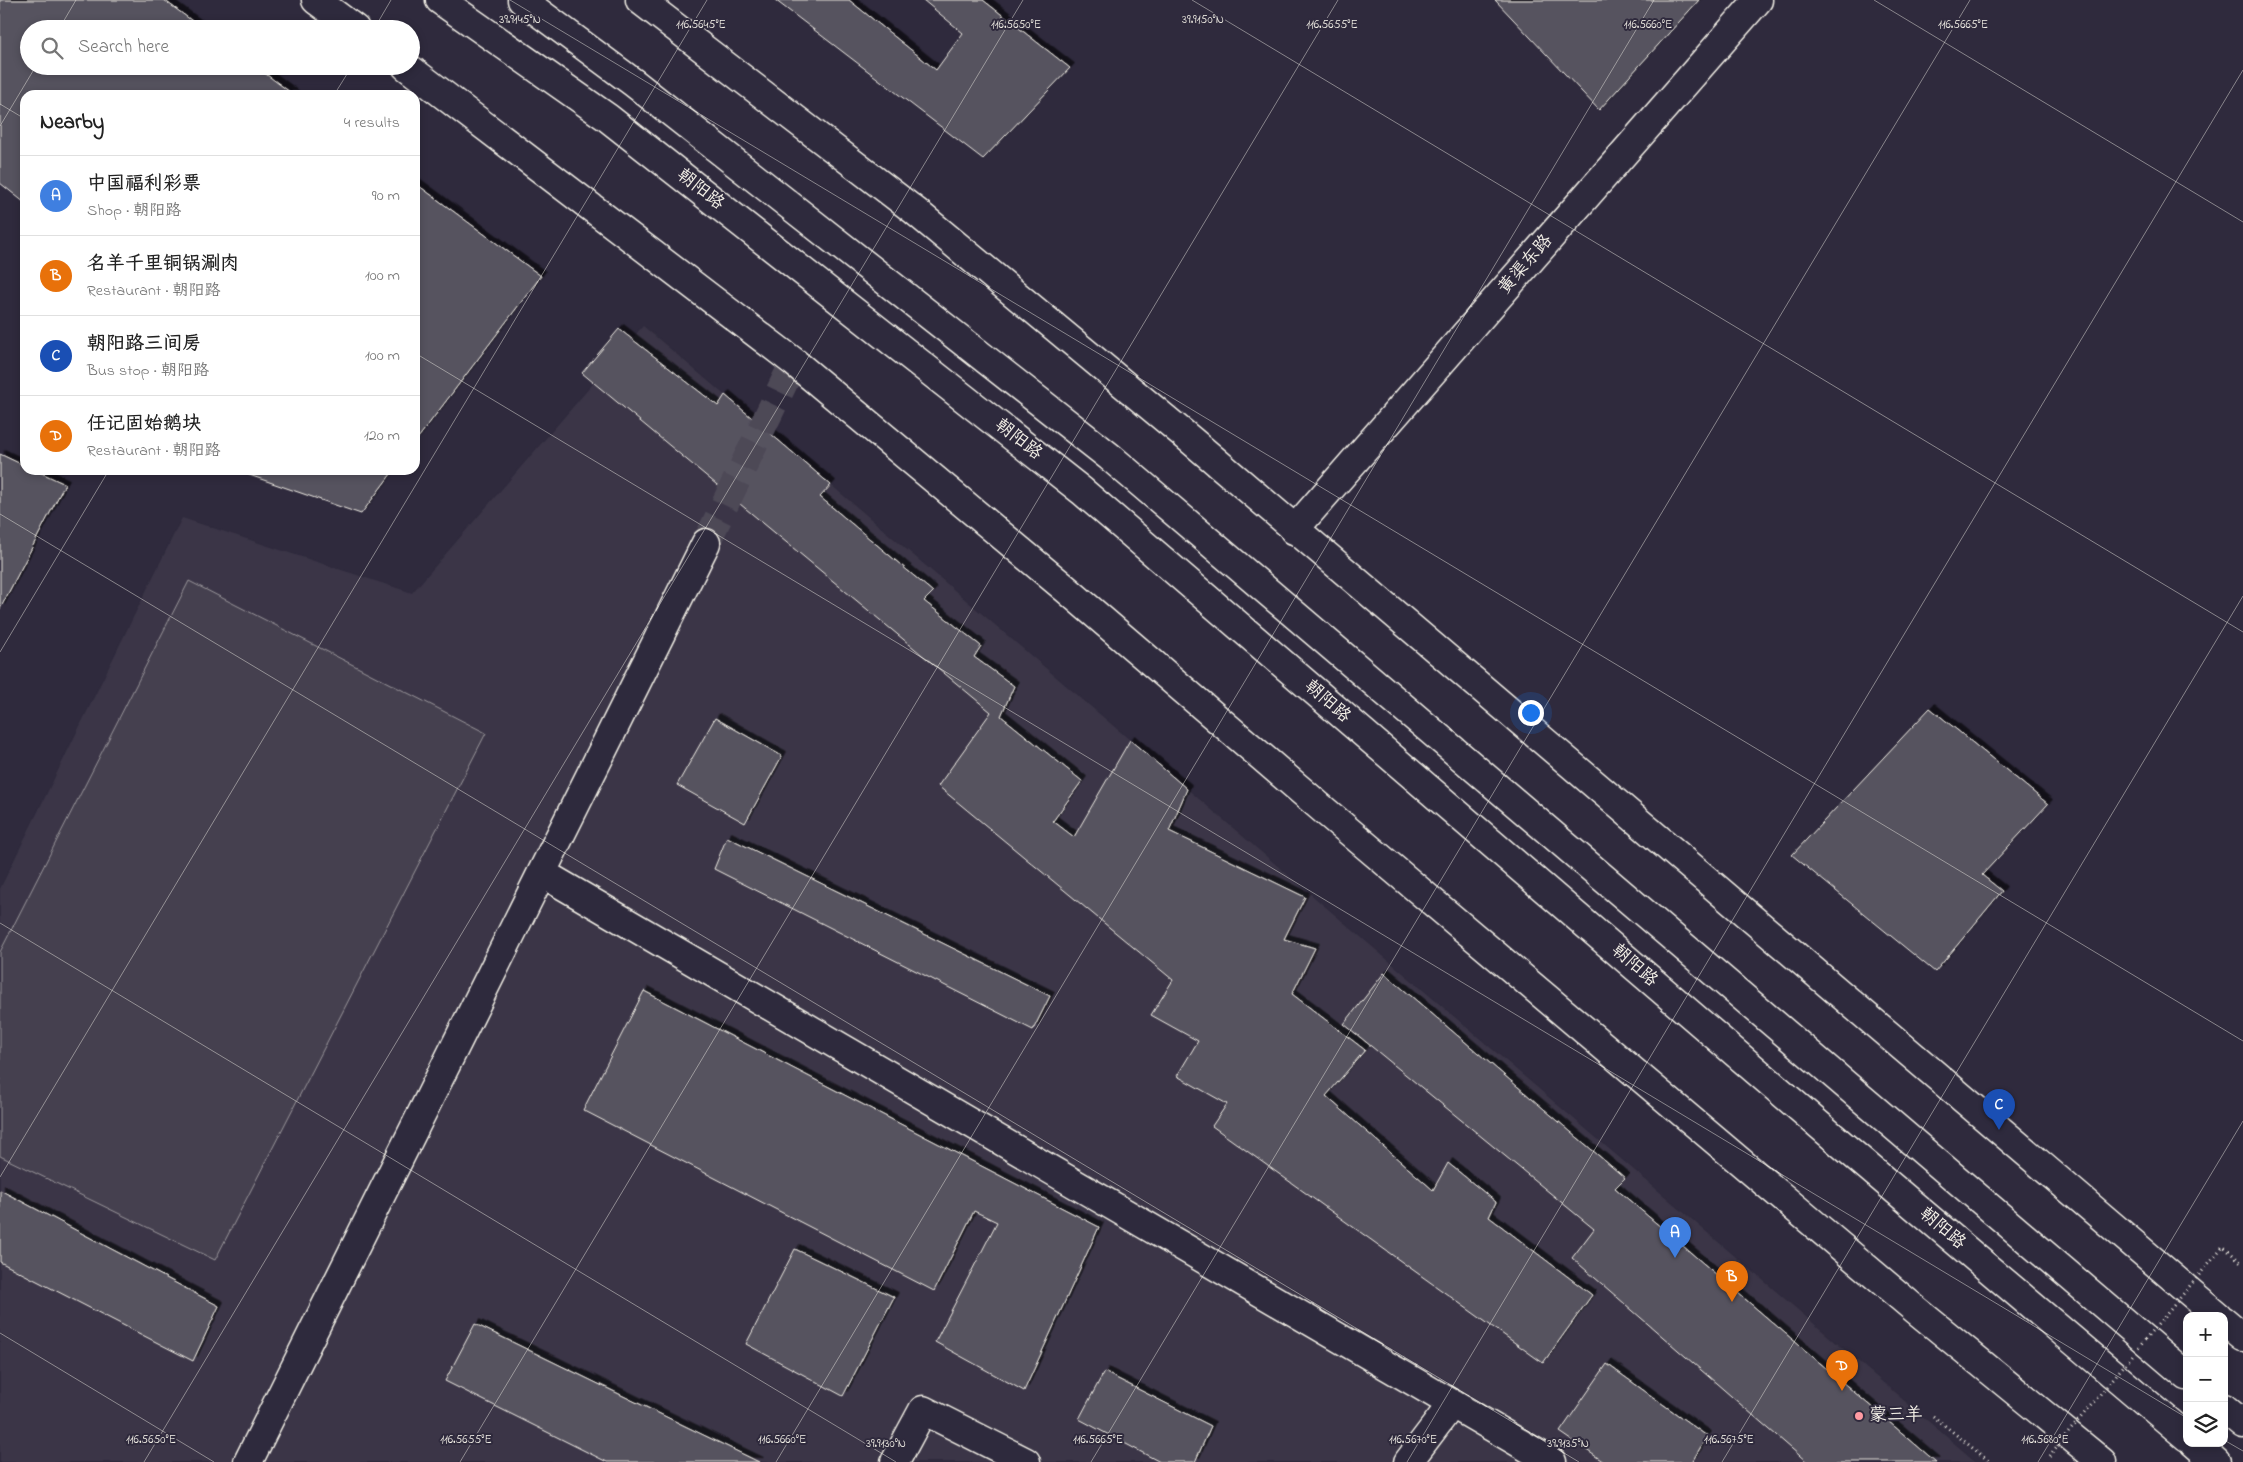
<!DOCTYPE html>
<meta charset="utf-8">
<style>
:root{--surface:#fff;--page:#f6f6f6;--text:#222;--muted:#767676;--line:#e0e0e0;--accent:#d93025}
body{margin:0;font-family:"Indie Flower","LXGW WenKai TC",sans-serif;background:var(--page);color:var(--text)}
.controls{position:absolute;right:15px;bottom:15px;display:grid;overflow:hidden;border-radius:10px;box-shadow:0 2px 8px #0003}
.controls button{width:45px;height:45px;display:grid;place-items:center;padding:0;border:0;border-bottom:1px solid var(--line);background:var(--surface);color:var(--text);font:25px sans-serif}
.you{position:absolute;left:1530px;top:712px;width:18px;height:18px;margin:-12px;border:4px solid #fff;border-radius:50%;background:#1a73e8;box-shadow:0 0 0 8px #1a73e833}
.badge{display:grid;place-items:center;width:32px;height:32px;border-radius:50%;background:var(--accent);color:#fff;font-size:16px;font-weight:700}
.pin{position:absolute;translate:-50% -41px;filter:drop-shadow(0 1px 2px #0008)}
.pin::after{content:'';position:absolute;top:26px;width:18px;height:15px;background:inherit;clip-path:polygon(0 0,100% 0,50% 100%)}
.list{margin:0;padding:0;list-style:none}
h2{display:flex;justify-content:space-between;align-items:center;height:65px;margin:0;padding:0 20px;font-size:21px}
h2 small{font-size:16px;font-weight:400;color:var(--muted)}
.list li{display:grid;grid-template-columns:32px 1fr auto;gap:15px;align-items:center;box-sizing:border-box;height:80px;padding:0 20px;border-top:1px solid var(--line)}
.list b{display:block;font-size:19px;white-space:nowrap}
.list p{margin:0;font-size:16px;white-space:nowrap;color:var(--muted)}
.list em{font-size:16px;font-style:normal;color:var(--muted)}
.icon{flex:none;width:28px;height:28px;fill:none;stroke:currentColor;stroke-width:2;stroke-linecap:round;stroke-linejoin:round}
.map{position:relative;flex:none;width:2243px;height:1462px;overflow:hidden}
.search{position:absolute;background:var(--surface);box-shadow:0 2px 8px #0003;left:20px;top:20px;width:400px;height:55px;display:flex;align-items:center;gap:12px;box-sizing:border-box;padding:0 18px;border-radius:28px;color:var(--muted);font-size:19px}
.panel{position:absolute;background:var(--surface);box-shadow:0 2px 8px #0003;left:20px;top:90px;width:400px;height:385px;border-radius:15px}
.map>svg:first-child{display:block}
.built{fill:#3b3647}
.green{fill:#454050;stroke:#9c989c}
.building{fill:#56525f;stroke:#f4f1e8;filter:url(#shadow)}
.lines{fill:none;stroke-linecap:round;stroke-linejoin:round}
.minor-tunnel{stroke:#4d4857;stroke-width:28;stroke-dasharray:28 14;stroke-linecap:butt}
.minor-casing{stroke:#f4f1e8;stroke-width:31}
.tertiary-casing{stroke:#f4f1e8;stroke-width:31}
.trunk-casing{stroke:#f4f1e8;stroke-width:31}
.path{stroke:#f4f1e8;stroke-width:3;stroke-dasharray:1 4;stroke-linecap:butt}
.minor{stroke:#2f2a3d;stroke-width:28}
.tertiary{stroke:#2f2a3d;stroke-width:28}
.trunk{stroke:#2f2a3d;stroke-width:28}
.path-bridge{stroke:#f4f1e8;stroke-width:3;stroke-dasharray:1 4;stroke-linecap:butt}
.ticks{fill:none;stroke:#f4f1e8;stroke-width:1;stroke-opacity:0.45}
.poi-dot{fill:#ff9aa2;stroke:#2f2a3d;stroke-width:2}
.labels{text-anchor:middle;dominant-baseline:central;stroke-width:4;stroke-linejoin:round;paint-order:stroke}
.street-label{font-size:18px;fill:#f4f1e8;stroke:#2f2a3d}
.poi-label{font-size:18px;fill:#f4f1e8;stroke:#2f2a3d;text-anchor:start}
.ticks-label{font-size:12px;text-anchor:middle;fill:#f4f1e8;stroke:#2f2a3d;stroke-width:4;stroke-linejoin:round;paint-order:stroke}
</style>
<div class="map">
<svg width="2243" height="1462" viewBox="0 0 2243 1462">
<defs>
<filter id="shadow"><feDropShadow dx="4.5" dy="-4.5" stdDeviation="0" flood-color="#0009"/></filter>
</defs>
<rect width="100%" height="100%" fill="#2f2a3d"/>
<filter id="ink" filterUnits="userSpaceOnUse"><feTurbulence type="fractalNoise" baseFrequency=".02" numOctaves="2"/><feDisplacementMap in="SourceGraphic" scale="10" xChannelSelector="R" yChannelSelector="G"/><feConvolveMatrix kernelMatrix="1 2 1 2 8 2 1 2 1" color-interpolation-filters="sRGB"/></filter>
<g filter="url(#ink)">
<path class="built" d="M 643,326 L 831,485 L 1976,1462 L 0,1462 L 0,889 L 182,518 L 412,593 Z"/>
<path class="green" d="M 189,581 L 486,733 L 215,1260 L 0,1156 L 0,952 Z"/>
<g class="building">
<path d="M 0,0 L 164,0 L 203,29 L 29,29 L 29,66 L 255,66 L 294,95 L 25,95 L 25,203 L 0,183 Z"/>
<path d="M 775,0 L 849,0 L 936,70 L 963,33 L 923,0 L 983,0 L 1070,68 L 983,159 Z"/>
<path d="M 1495,0 L 1699,0 L 1599,110 Z"/>
<path d="M 415,183 L 541,276 L 415,442 Z"/>
<path d="M 619,329 L 718,406 L 725,395 L 831,485 L 820,497 L 933,592 L 924,601 L 981,646 L 974,657 L 1014,686 L 1001,716 L 1082,781 L 1053,821 L 1074,837 L 1130,740 L 1187,789 L 1169,831 L 1305,897 L 1284,939 L 1315,948 L 1292,994 L 1365,1050 L 1326,1096 L 1433,1190 L 1448,1163 L 1496,1202 L 1489,1217 L 1592,1295 L 1543,1363 L 1212,1126 L 1227,1104 L 1177,1076 L 1198,1041 L 1151,1015 L 1173,980 L 938,786 L 991,712 L 582,373 Z"/>
<path d="M 0,454 L 25,466 L 25,470 L 35,470 L 65,484 L 0,609 Z"/>
<path d="M 235,470 L 394,470 L 361,514 Z"/>
<path d="M 1930,708 L 2048,804 L 1982,875 L 2002,891 L 1935,972 L 1792,855 Z"/>
<path d="M 715,718 L 782,756 L 745,823 L 677,785 Z"/>
<path d="M 727,837 L 1050,996 L 1033,1030 L 714,869 Z"/>
<path d="M 1384,973 L 1625,1178 L 1615,1188 L 1936,1462 L 1807,1462 L 1572,1258 L 1594,1229 L 1344,1024 Z"/>
<path d="M 644,991 L 1099,1227 L 1024,1391 L 935,1342 L 997,1222 L 974,1211 L 934,1291 L 583,1110 Z"/>
<path d="M 0,1190 L 219,1306 L 193,1361 L 0,1262 Z"/>
<path d="M 795,1249 L 894,1297 L 843,1396 L 746,1344 Z"/>
<path d="M 475,1324 L 759,1462 L 607,1462 L 445,1381 Z"/>
<path d="M 1607,1364 L 1707,1436 L 1692,1462 L 1604,1462 L 1560,1432 Z"/>
<path d="M 1104,1372 L 1211,1426 L 1195,1462 L 1160,1462 L 1079,1419 Z"/>
</g>
<g class="lines">
<path class="minor-tunnel" d="M 706,543 L 794,362"/>
<defs>
<g id="minor">
<path d="M 542,873 L 1552,1462"/>
<path d="M 248,1462 L 706,543"/>
<path d="M 895,1462 L 923,1410 L 1026,1462"/>
<path d="M 1408,1462 L 1452,1404"/>
</g>
<g id="tertiary">
<path d="M 316,0 L 355,29"/>
<path d="M 640,0 L 915,211 L 1192,441 L 2218,1316"/>
<path d="M 406,66 L 794,362 L 1066,589 L 1325,811 L 1916,1310 L 2102,1462"/>
<path d="M 1294,530 L 1758,0"/>
<path d="M 2224,1321 L 2243,1337"/>
</g>
<g id="trunk">
<path d="M 440,0 L 608,118 L 1082,491 L 1846,1148 L 2187,1437"/>
<path d="M 522,0 L 634,83 L 1110,457 L 2187,1376"/>
<path d="M 2224,1408 L 2243,1424"/>
<path d="M 2194,1443 L 2216,1462"/>
</g>
</defs>
<use href="#minor" class="minor-casing"/>
<use href="#tertiary" class="tertiary-casing"/>
<use href="#trunk" class="trunk-casing"/>
<path class="path" d="M 1933,1416 L 1990,1462"/>
<use href="#minor" class="minor"/>
<use href="#tertiary" class="tertiary"/>
<use href="#trunk" class="trunk"/>
<path class="path-bridge" d="M 2049,1456 L 2223,1246 L 2243,1264"/>
</g>
</g>
<path class="ticks" d="M 510,0 L 2243,1041M 1192,0 L 2243,632M 1874,0 L 2243,222M 59,29 L 76,0M 374,29 L 391,0M 334,95 L 352,66M 0,104 L 25,119M 0,126 L 36,66M 415,353 L 2187,1418M 0,514 L 1579,1462M 0,652 L 109,470M 0,923 L 896,1462M 0,1177 L 707,0M 0,1333 L 214,1462M 2224,1440 L 2243,1451M 144,1462 L 1023,0M 460,1462 L 1338,0M 776,1462 L 1654,0M 1091,1462 L 1970,0M 1407,1462 L 2243,70M 1722,1462 L 2243,596M 2038,1462 L 2243,1121"/>
<circle class="poi-dot" cx="1859" cy="1416" r="5"/>
<g class="labels">
<g class="street-label">
<text transform="translate(700 190) rotate(38)">朝阳路</text>
<text transform="translate(1526 265) rotate(-49)">黄渠东路</text>
<text transform="translate(1018 440) rotate(38)">朝阳路</text>
<text transform="translate(1327 702) rotate(41)">朝阳路</text>
<text transform="translate(1634 966) rotate(41)">朝阳路</text>
<text transform="translate(1942 1229) rotate(40)">朝阳路</text>
</g>
<g class="poi-label">
<text x="1869" y="1416">蒙三羊</text>
</g>
</g>
<g class="ticks-label">
<text x="520" y="23">39.9145°N</text>
<text x="1203" y="23">39.9150°N</text>
<text x="701" y="28">116.5645°E</text>
<text x="1016" y="28">116.5650°E</text>
<text x="1332" y="28">116.5655°E</text>
<text x="1648" y="28">116.5660°E</text>
<text x="1963" y="28">116.5665°E</text>
<text x="151" y="1443">116.5650°E</text>
<text x="466" y="1443">116.5655°E</text>
<text x="782" y="1443">116.5660°E</text>
<text x="1098" y="1443">116.5665°E</text>
<text x="1413" y="1443">116.5670°E</text>
<text x="1729" y="1443">116.5675°E</text>
<text x="2045" y="1443">116.5680°E</text>
<text x="886" y="1447">39.9130°N</text>
<text x="1568" y="1447">39.9135°N</text>
</g>
</svg>
<div class="controls">
<button>+</button>
<button>−</button>
<button><svg class="icon" aria-label="layers" viewBox="0 0 24 24"><path d="M12 4l9 5-9 5-9-5zM3 14l9 5 9-5"/></svg></button>
</div>
<div class="you"></div>
<div class="pin badge" style="left:1675px;top:1258px;background:#3f7fe0">A</div>
<div class="pin badge" style="left:1732px;top:1302px;background:#e8710a">B</div>
<div class="pin badge" style="left:1999px;top:1130px;background:#1a4fb4">C</div>
<div class="pin badge" style="left:1842px;top:1391px;background:#e8710a">D</div>
<div class="search"><svg class="icon" aria-label="search" viewBox="0 0 24 24"><circle cx="10" cy="10" r="6"/><path d="M15 15l6 6"/></svg>Search here</div>
<section class="panel">
<h2>Nearby<small>4 results</small></h2>
<ul class="list">
<li><span class="badge" style="background:#3f7fe0">A</span><div><b>中国福利彩票</b><p>Shop · 朝阳路</p></div><em>90 m</em></li>
<li><span class="badge" style="background:#e8710a">B</span><div><b>名羊千里铜锅涮肉</b><p>Restaurant · 朝阳路</p></div><em>100 m</em></li>
<li><span class="badge" style="background:#1a4fb4">C</span><div><b>朝阳路三间房</b><p>Bus stop · 朝阳路</p></div><em>100 m</em></li>
<li><span class="badge" style="background:#e8710a">D</span><div><b>任记固始鹅块</b><p>Restaurant · 朝阳路</p></div><em>120 m</em></li>
</ul>
</section>
</div>
